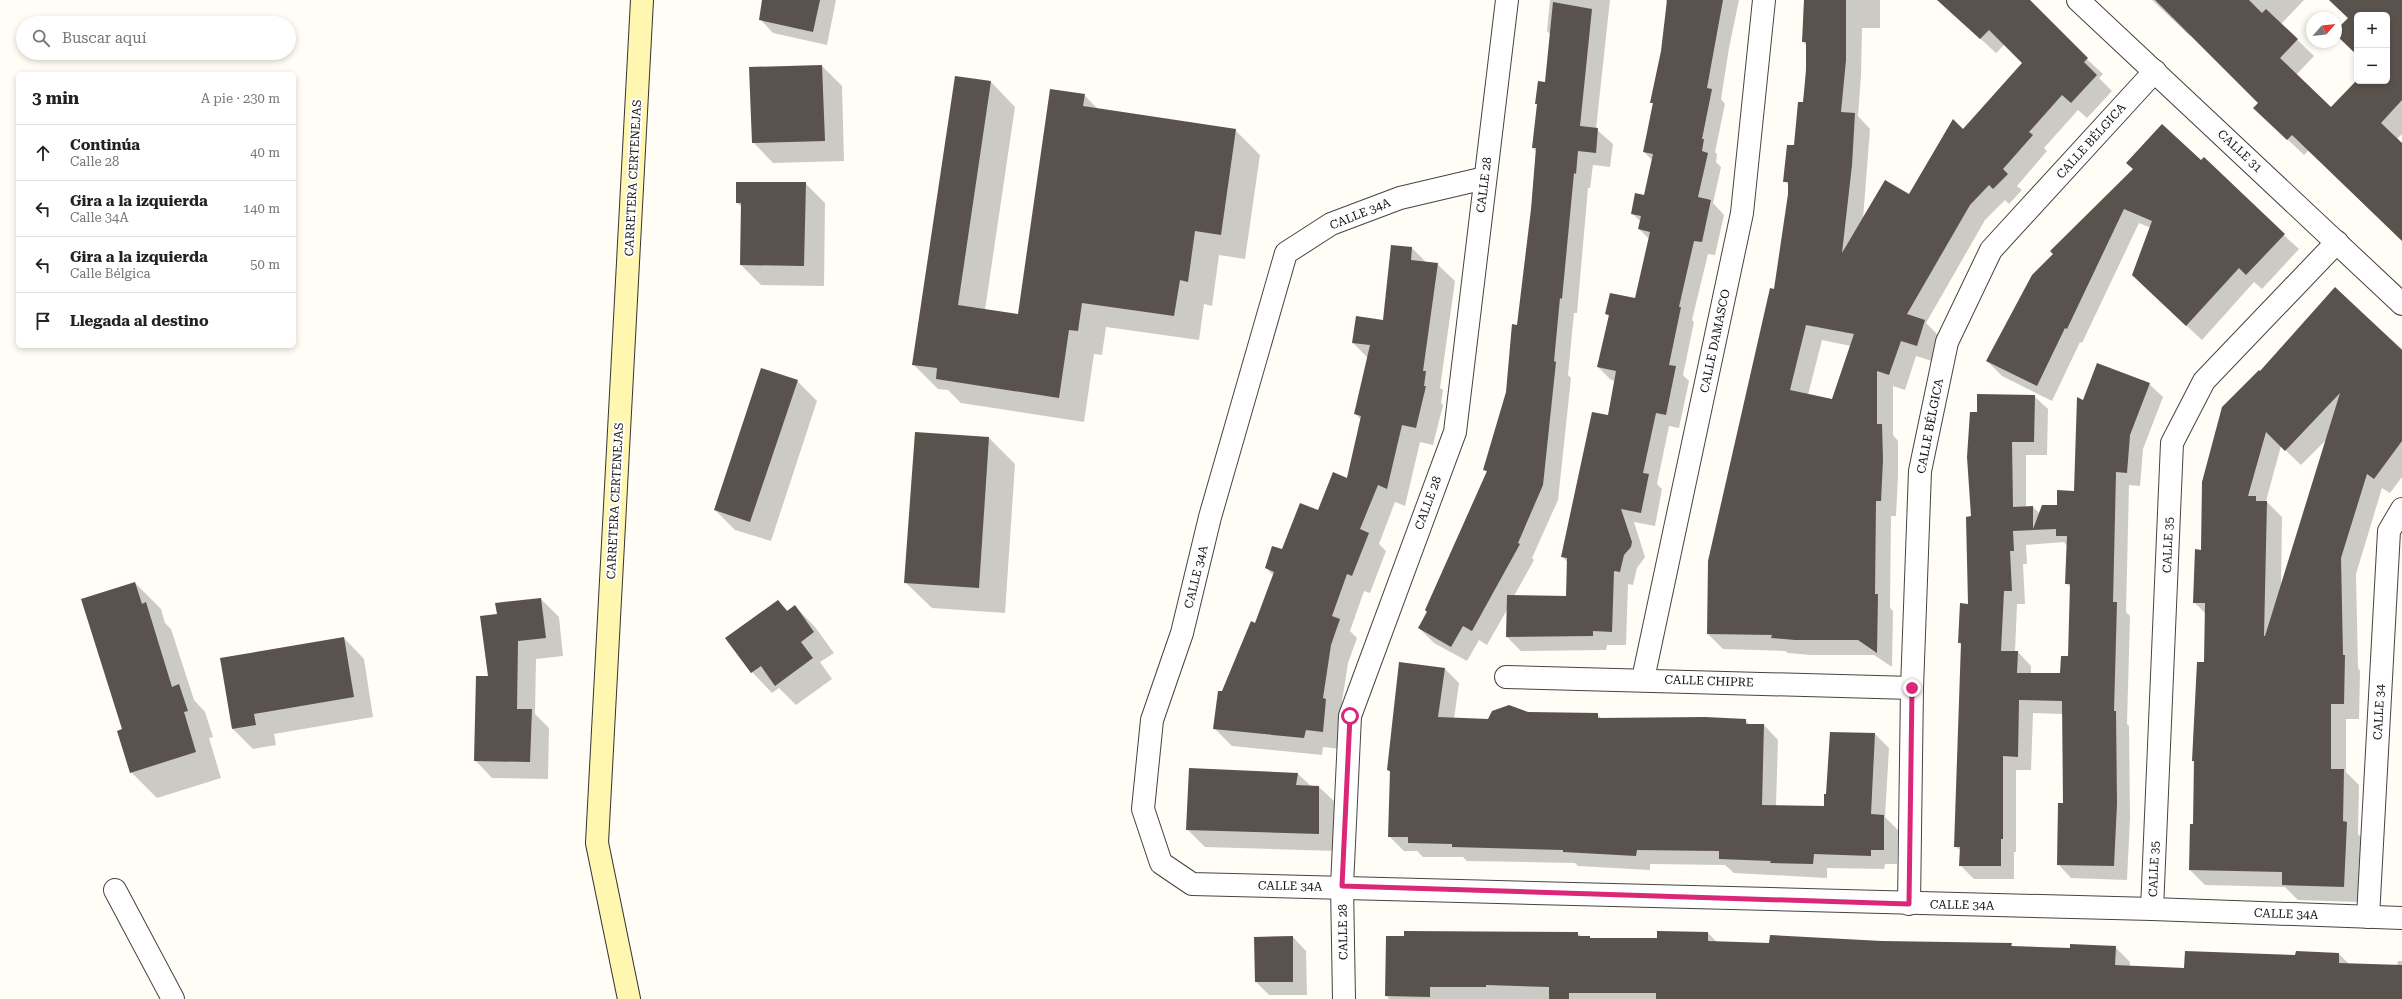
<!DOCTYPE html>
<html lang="es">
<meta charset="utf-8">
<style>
:root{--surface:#fff;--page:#f2f2f2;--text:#222;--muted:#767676;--line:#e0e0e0}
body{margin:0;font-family:"Roboto Serif",serif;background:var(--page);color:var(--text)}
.controls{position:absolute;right:12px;top:12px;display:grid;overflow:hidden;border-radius:6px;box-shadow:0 2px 6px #0003}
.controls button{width:36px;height:36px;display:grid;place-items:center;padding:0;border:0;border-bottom:1px solid var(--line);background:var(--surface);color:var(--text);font:20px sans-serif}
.compass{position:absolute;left:2306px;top:12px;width:36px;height:36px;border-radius:50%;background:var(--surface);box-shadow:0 2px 6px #0003;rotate:63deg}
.stop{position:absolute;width:12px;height:12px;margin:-9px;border:3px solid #db2777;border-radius:50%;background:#fff}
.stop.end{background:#db2777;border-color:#fff;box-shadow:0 1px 4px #0008}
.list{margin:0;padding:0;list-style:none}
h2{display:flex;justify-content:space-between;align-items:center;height:52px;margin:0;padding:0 16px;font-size:17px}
h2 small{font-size:13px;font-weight:400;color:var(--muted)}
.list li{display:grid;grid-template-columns:26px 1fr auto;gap:12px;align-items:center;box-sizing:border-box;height:56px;padding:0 16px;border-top:1px solid var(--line)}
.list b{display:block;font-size:15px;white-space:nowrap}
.list p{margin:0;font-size:13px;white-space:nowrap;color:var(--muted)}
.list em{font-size:13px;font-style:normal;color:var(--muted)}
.icon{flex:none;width:22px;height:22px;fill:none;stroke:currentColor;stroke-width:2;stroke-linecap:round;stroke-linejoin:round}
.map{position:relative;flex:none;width:2402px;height:999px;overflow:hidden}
.search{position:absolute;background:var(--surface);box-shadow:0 2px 6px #0003;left:16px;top:16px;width:280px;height:44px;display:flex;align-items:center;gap:10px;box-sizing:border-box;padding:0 14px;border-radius:22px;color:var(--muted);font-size:15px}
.panel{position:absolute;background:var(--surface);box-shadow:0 2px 6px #0003;left:16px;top:72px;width:280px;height:276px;border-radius:6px}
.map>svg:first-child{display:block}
.shadow{fill:#0003;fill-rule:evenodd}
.building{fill:#5a524d;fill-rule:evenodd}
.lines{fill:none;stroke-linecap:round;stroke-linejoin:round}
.street-casing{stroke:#444;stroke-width:24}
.secondary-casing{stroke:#333;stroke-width:24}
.street{stroke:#fff;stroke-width:22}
.secondary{stroke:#fff6b0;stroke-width:22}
.route{stroke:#db2777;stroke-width:5}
.labels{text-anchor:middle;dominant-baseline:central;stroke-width:4;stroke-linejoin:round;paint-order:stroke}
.street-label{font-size:12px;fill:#111;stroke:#fff}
</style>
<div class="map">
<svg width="2402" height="999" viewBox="0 0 2402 999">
<rect width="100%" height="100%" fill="#fffdf5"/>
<g class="shadow">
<path d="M 763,0 L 836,0 L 827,45 L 773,33 L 760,19 Z"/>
<path d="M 1550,0 L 1610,0 L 1596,129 L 1613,144 L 1610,167 L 1593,165 L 1590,188 L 1588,188 L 1577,313 L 1574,313 L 1568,375 L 1571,378 L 1558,500 L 1532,558 L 1534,560 L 1514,596 L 1567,597 L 1568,563 L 1562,556 L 1609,416 L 1615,381 L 1611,380 L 1598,367 L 1609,316 L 1606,314 L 1636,299 L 1649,239 L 1639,229 L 1641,222 L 1632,213 L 1645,196 L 1653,161 L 1644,152 L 1662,52 L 1667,3 L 1666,0 L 1739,0 L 1729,48 L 1721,99 L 1725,104 L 1715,152 L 1717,154 L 1716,162 L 1721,167 L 1713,203 L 1724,215 L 1715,255 L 1708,254 L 1692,320 L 1694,322 L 1683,375 L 1689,381 L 1679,428 L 1669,426 L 1657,484 L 1662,489 L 1655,526 L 1634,522 L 1645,557 L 1637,568 L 1633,585 L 1628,584 L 1626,645 L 1607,645 L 1606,650 L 1521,651 L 1507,637 L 1508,608 L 1487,645 L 1479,640 L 1467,661 L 1434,643 L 1419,628 L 1487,472 L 1484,469 L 1507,392 L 1518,326 L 1532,209 L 1536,151 L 1533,148 L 1538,105 L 1536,103 L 1546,83 L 1551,35 L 1547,31 Z"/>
<path d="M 1804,0 L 1880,0 L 1880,28 L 1862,28 L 1861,76 L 1858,116 L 1870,129 L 1863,219 L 1909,195 L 1963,130 L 2024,63 L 2005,44 L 1996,53 L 1945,6 L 1951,0 L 2023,0 L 2103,74 L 2099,78 L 2112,91 L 2087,118 L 2078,110 L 2044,148 L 2047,151 L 2017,186 L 2022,190 L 2009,204 L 2005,200 L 1985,220 L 1926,323 L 1940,337 L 1932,361 L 1916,356 L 1905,390 L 1893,386 L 1893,435 L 1898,441 L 1898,476 L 1896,516 L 1891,516 L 1890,608 L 1893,611 L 1892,667 L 1874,655 L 1811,655 L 1788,653 L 1785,651 L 1723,649 L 1708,634 L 1775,290 L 1789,194 L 1789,186 L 1785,181 L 1795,147 L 1804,103 L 1807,46 L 1803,42 ZM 1822,340 L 1851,346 L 1832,400 L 1808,395 Z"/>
<path d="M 2152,0 L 2304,0 L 2281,24 L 2314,56 L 2296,75 L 2331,109 L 2357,81 L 2387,81 L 2387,15 L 2357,15 L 2357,55 L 2336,34 L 2348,18 L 2329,0 L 2400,0 L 2402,2 L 2402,134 L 2397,139 L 2402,144 L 2402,240 L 2309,150 L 2304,155 L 2271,124 L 2259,103 L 2192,34 L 2190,36 Z"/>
<path d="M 822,66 L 842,86 L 844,161 L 773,163 L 753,142 Z"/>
<path d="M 991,82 L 1015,107 L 985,310 L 1018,315 L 1084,95 L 1098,109 L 1235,130 L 1260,155 L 1245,259 L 1219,255 L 1212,306 L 1204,304 L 1199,340 L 1106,327 L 1102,355 L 1094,354 L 1084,422 L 961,403 L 948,390 L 938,389 L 913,364 Z"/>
<path d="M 2201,161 L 2299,249 L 2262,289 L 2254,282 L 2202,340 L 2148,290 L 2151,228 L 2139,223 L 2082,343 L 2080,342 L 2052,401 L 2002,376 L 1987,361 L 2055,254 L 2052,251 Z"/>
<path d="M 805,183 L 825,203 L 824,286 L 761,285 L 741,265 L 742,207 L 737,203 Z"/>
<path d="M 1412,248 L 1427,263 L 1437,264 L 1455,281 L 1440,388 L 1443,390 L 1441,403 L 1443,405 L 1433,445 L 1420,442 L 1405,506 L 1395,502 L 1379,544 L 1386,551 L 1370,593 L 1364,591 L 1350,631 L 1357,638 L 1348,663 L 1340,714 L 1340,749 L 1323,747 L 1322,755 L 1232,746 L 1214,728 L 1223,692 L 1256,624 L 1274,576 L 1266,568 L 1347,479 L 1361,420 L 1355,413 L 1368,358 L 1353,343 L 1384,321 Z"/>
<path d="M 2335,288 L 2402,349 L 2402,477 L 2390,493 L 2382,488 L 2356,574 L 2358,668 L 2360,671 L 2359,719 L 2346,719 L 2346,772 L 2359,785 L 2358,834 L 2362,838 L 2359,902 L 2298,900 L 2285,887 L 2205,885 L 2190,870 L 2194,825 L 2195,763 L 2193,761 L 2205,663 L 2206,614 L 2194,602 L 2202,551 L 2260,373 ZM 2328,438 L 2281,587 L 2282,517 L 2266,501 L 2281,446 L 2301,465 Z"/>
<path d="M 797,381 L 817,401 L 771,541 L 735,530 L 715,510 Z"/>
<path d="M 2149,384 L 2163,397 L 2143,449 L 2140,486 L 2129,485 L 2126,612 L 2130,616 L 2127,724 L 2129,726 L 2130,818 L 2127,880 L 2071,878 L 2058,864 L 2064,803 L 2063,714 L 2033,713 L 2031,770 L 2016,770 L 2016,852 L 2014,852 L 2014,879 L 1974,879 L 1960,865 L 1961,851 L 1955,846 L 1962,646 L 1959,642 L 1969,605 L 1978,413 L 2034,396 L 2048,409 L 2047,455 L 2026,455 L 2026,507 L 2033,507 L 2040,514 L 2057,506 L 2075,492 L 2084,401 ZM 2064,542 L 2067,546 L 2066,583 L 2071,588 L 2069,657 L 2061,674 L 2031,674 L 2031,666 L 2018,652 L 2015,652 L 2017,604 L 2025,604 L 2023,564 L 2027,564 L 2026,545 Z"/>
<path d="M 989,438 L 1015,464 L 1005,613 L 932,608 L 905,582 Z"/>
<path d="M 135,583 L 161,609 L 165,623 L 171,629 L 194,700 L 205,712 L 213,737 L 209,738 L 221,778 L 157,798 L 131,772 L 124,729 Z"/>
<path d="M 541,599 L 559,617 L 563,656 L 536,659 L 535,714 L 549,728 L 548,779 L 492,778 L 475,760 L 498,614 Z"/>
<path d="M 778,601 L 788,611 L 795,606 L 815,627 L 834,653 L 820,662 L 832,679 L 796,705 L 779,688 L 772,693 L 752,672 Z"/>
<path d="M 344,638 L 364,659 L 373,717 L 274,734 L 276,745 L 253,749 L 233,729 Z"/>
<path d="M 1445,669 L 1459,683 L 1454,719 L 1488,720 L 1528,713 L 1597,714 L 1602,719 L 1745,720 L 1750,725 L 1764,725 L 1778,740 L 1776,806 L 1825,807 L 1827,795 L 1875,734 L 1889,748 L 1885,817 L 1898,830 L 1897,864 L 1885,864 L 1884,869 L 1827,868 L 1827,878 L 1734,873 L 1725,865 L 1650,864 L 1650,870 L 1578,866 L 1575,863 L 1467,861 L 1463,857 L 1423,857 L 1417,851 L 1404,851 L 1389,836 L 1391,773 L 1388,770 Z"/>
<path d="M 1298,774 L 1311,786 L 1319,787 L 1337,804 L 1336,851 L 1205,847 L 1188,830 Z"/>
<path d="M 1577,933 L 1582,937 L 1592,939 L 1658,939 L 1708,933 L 1717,942 L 1770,944 L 1882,942 L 2011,944 L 2014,947 L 2071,949 L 2115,947 L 2130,962 L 2130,966 L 2185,969 L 2296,956 L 2339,954 L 2349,964 L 2397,966 L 2398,961 L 2402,961 L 2402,999 L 1389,999 L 1386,995 Z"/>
<path d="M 1293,937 L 1306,951 L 1307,995 L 1269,995 L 1256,982 Z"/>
</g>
<g class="building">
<path d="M 762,0 L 820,0 L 813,32 L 759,20 Z"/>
<path d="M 1667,0 L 1723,0 L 1707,88 L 1712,89 L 1702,139 L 1704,139 L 1702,151 L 1708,153 L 1698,197 L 1711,200 L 1702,242 L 1694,241 L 1679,307 L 1681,307 L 1669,365 L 1676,366 L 1666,415 L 1656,413 L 1643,473 L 1649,474 L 1641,513 L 1621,509 L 1632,542 L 1631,547 L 1624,555 L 1620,572 L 1614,571 L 1612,632 L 1593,631 L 1593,636 L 1506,637 L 1507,595 L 1566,596 L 1567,558 L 1561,557 L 1592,412 L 1608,415 L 1616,371 L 1597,367 L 1609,315 L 1605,314 L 1610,293 L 1635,298 L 1650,232 L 1638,229 L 1641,216 L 1631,214 L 1635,193 L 1644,195 L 1653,154 L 1643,152 L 1653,103 L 1650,103 L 1661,51 Z"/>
<path d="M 1804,0 L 1846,0 L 1846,60 L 1841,112 L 1855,113 L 1852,165 L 1842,253 L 1885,180 L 1909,194 L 1953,119 L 1963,129 L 2022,63 L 1989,30 L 1980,39 L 1937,0 L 2030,0 L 2088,58 L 2084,62 L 2097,75 L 2071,103 L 2062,95 L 2029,132 L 2033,135 L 2003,169 L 2008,174 L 1993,189 L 1989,185 L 1970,205 L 1907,314 L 1925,320 L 1917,346 L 1901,341 L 1889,375 L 1877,371 L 1877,424 L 1882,424 L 1883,460 L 1881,501 L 1876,501 L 1875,594 L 1878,594 L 1877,653 L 1858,640 L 1795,640 L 1771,638 L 1772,635 L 1707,634 L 1708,561 L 1770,288 L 1774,289 L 1788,194 L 1788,182 L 1783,182 L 1787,145 L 1794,145 L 1798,102 L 1803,102 L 1806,71 L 1806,42 L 1802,42 ZM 1806,325 L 1854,334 L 1832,399 L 1790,390 Z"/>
<path d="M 2155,0 L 2249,0 L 2262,13 L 2266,9 L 2298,39 L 2280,58 L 2331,107 L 2356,81 L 2387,81 L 2387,15 L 2357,15 L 2357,55 L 2336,35 L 2336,30 L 2348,18 L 2329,0 L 2402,0 L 2402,100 L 2381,123 L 2402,143 L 2402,241 L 2292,135 L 2287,140 L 2253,108 L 2258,103 Z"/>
<path d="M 1553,2 L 1592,9 L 1580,126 L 1598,128 L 1596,153 L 1578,151 L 1576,174 L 1574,173 L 1562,299 L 1560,298 L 1554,361 L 1556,362 L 1543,485 L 1518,543 L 1520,544 L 1472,631 L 1463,626 L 1451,647 L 1418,628 L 1427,612 L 1425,610 L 1487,471 L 1483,470 L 1506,392 L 1512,324 L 1517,325 L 1531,209 L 1536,148 L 1532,148 L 1537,104 L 1535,104 L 1538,81 L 1545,82 Z"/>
<path d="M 822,65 L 825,141 L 752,143 L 749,67 Z"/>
<path d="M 955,76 L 991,81 L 958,305 L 1018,314 L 1050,89 L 1085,94 L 1083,106 L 1236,129 L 1221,235 L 1195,231 L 1188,282 L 1180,280 L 1174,316 L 1082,303 L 1078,331 L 1069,330 L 1059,398 L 936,379 L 937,368 L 912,365 Z"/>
<path d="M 2162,124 L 2201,160 L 2204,157 L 2285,234 L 2246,275 L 2239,268 L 2186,326 L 2132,275 L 2152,221 L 2124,209 L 2067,329 L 2065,328 L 2037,386 L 1986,361 L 2032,275 L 2053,254 L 2050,251 L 2133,169 L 2126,163 Z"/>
<path d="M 736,182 L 806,182 L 804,266 L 740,265 L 741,203 L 736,203 Z"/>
<path d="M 1391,245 L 1412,247 L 1411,260 L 1438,263 L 1423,371 L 1426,371 L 1424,386 L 1426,386 L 1416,428 L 1402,425 L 1387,489 L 1378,485 L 1360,529 L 1369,533 L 1352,576 L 1347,574 L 1332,616 L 1340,619 L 1331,645 L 1323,698 L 1326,699 L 1323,732 L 1306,730 L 1304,738 L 1213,729 L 1218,691 L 1222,691 L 1251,621 L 1255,623 L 1274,572 L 1265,568 L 1272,546 L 1282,549 L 1300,503 L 1318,510 L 1333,472 L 1347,478 L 1361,416 L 1354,414 L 1370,345 L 1352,343 L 1356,316 L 1383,320 Z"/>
<path d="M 2335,287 L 2402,350 L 2402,441 L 2374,479 L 2367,474 L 2341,558 L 2343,655 L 2345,655 L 2344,704 L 2331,704 L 2331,769 L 2344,769 L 2343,821 L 2347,822 L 2344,887 L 2282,885 L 2282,872 L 2189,870 L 2190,824 L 2193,824 L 2194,761 L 2192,761 L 2197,662 L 2204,662 L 2205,603 L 2193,603 L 2195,549 L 2201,550 L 2202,482 L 2222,407 L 2259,370 L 2260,371 ZM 2340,393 L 2265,636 L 2264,636 L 2267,501 L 2256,501 L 2256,496 L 2248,496 L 2266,432 L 2285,451 Z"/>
<path d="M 2097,363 L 2150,383 L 2130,435 L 2127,473 L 2116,472 L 2113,602 L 2117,602 L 2114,711 L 2116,711 L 2117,804 L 2114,866 L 2057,865 L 2058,803 L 2063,803 L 2062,701 L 2019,700 L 2018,757 L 2003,756 L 2003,839 L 2001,839 L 2001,866 L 1959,866 L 1960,847 L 1954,847 L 1961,643 L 1958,643 L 1960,603 L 1968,604 L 1966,517 L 1971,516 L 1967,457 L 1970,412 L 1977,412 L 1977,394 L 2035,395 L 2034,442 L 2012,442 L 2013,507 L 2033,506 L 2033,529 L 2042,505 L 2057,505 L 2057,490 L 2074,491 L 2077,397 L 2083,400 ZM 2056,529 L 2056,536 L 2067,536 L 2065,584 L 2070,584 L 2068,656 L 2061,656 L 2060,673 L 2017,673 L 2018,651 L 2001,651 L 2004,591 L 2012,591 L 2010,551 L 2014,551 L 2013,531 Z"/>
<path d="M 761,368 L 798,380 L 750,522 L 714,510 Z"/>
<path d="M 915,432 L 989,437 L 979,588 L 904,583 Z"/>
<path d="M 135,582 L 142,604 L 146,602 L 172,687 L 179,684 L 188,711 L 184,712 L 196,752 L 130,773 L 117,731 L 122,729 L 81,599 Z"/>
<path d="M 541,598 L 546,638 L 518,641 L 517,709 L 532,709 L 530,762 L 474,761 L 476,676 L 488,676 L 480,616 L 497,614 L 495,603 Z"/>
<path d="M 778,600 L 787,611 L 795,605 L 814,632 L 801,642 L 813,658 L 775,686 L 761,666 L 751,673 L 725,638 Z"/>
<path d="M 344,637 L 354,697 L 254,714 L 256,725 L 232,729 L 220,658 Z"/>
<path d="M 1399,662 L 1445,668 L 1438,717 L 1488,719 L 1492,711 L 1509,705 L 1528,712 L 1598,713 L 1598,718 L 1705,717 L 1746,719 L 1746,724 L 1764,724 L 1762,805 L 1824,806 L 1824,794 L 1826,794 L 1830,732 L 1875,733 L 1871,814 L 1884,815 L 1884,850 L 1871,850 L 1871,856 L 1814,854 L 1813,864 L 1770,863 L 1771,861 L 1719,859 L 1719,851 L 1637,850 L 1636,856 L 1563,852 L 1563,850 L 1452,847 L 1452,844 L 1408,843 L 1408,837 L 1388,837 L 1390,771 L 1387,770 Z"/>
<path d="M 1189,768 L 1298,773 L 1296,785 L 1319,786 L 1319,834 L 1186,830 Z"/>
<path d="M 1404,931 L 1578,932 L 1578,936 L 1590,936 L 1590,938 L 1657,938 L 1657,931 L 1708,932 L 1708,941 L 1769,943 L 1770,935 L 1882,941 L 2012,943 L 2011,946 L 2070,948 L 2070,944 L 2116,946 L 2115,965 L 2184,968 L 2185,951 L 2295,955 L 2296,951 L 2339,953 L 2339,963 L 2402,965 L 2402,999 L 1656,999 L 1656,993 L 1569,993 L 1569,999 L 1549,999 L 1549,987 L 1486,985 L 1486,987 L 1430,987 L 1430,997 L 1385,996 L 1386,936 L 1404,936 Z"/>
<path d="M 1293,936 L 1293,982 L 1255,982 L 1254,937 Z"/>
</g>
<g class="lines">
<defs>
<g id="street">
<path d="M 2078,0 L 2402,304"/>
<path d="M 1485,178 L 1400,198 L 1331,224 L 1286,253 L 1210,517 L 1182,633 L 1152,720 L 1143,809 L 1161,863 L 1192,884 L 2152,909 L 2402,918"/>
<path d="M 1506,677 L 1912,688"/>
<path d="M 1643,679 L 1742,213 L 1764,0"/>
<path d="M 115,890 L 173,999"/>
<path d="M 1909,904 L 1912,688 L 1920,471 L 1947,342 L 1991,250 L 2155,71"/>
<path d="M 2152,909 L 2172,443 L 2204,381 L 2337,242"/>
<path d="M 2368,917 L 2389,531 L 2402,509"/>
<path d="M 1344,999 L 1342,886 L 1350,716 L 1455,432 L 1507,0"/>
</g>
<path id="secondary" d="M 629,999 L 597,843 L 642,0"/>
</defs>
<use href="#street" class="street-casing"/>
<use href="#secondary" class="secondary-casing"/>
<use href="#street" class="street"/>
<use href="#secondary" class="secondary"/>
</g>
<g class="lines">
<path class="route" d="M 1350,716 L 1342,886 L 1909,904 L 1912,688"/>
</g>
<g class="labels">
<g class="street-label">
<text transform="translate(2091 141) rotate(-48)">CALLE BÉLGICA</text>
<text transform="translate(2240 151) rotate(43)">CALLE 31</text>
<text transform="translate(633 178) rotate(-87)">CARRETERA CERTENEJAS</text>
<text transform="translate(1484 185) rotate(-83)">CALLE 28</text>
<text transform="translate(1360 214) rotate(-22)">CALLE 34A</text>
<text transform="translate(1715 341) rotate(-78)">CALLE DAMASCO</text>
<text transform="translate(1930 426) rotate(-79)">CALLE BÉLGICA</text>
<text transform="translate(615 501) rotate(-87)">CARRETERA CERTENEJAS</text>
<text transform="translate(1428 503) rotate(-70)">CALLE 28</text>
<text transform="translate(2168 545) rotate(-88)">CALLE 35</text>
<text transform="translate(1196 577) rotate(-76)">CALLE 34A</text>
<text transform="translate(1709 681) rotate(2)">CALLE CHIPRE</text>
<text transform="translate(2379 712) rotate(-87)">CALLE 34</text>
<text transform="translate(2154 869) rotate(-88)">CALLE 35</text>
<text transform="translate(1290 886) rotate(1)">CALLE 34A</text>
<text transform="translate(1962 905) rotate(1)">CALLE 34A</text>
<text transform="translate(2286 914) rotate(2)">CALLE 34A</text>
<text transform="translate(1343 932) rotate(-91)">CALLE 28</text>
</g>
</g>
</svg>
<div class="controls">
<button>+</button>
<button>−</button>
</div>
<svg class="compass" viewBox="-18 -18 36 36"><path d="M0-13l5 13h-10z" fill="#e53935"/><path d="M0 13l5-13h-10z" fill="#767676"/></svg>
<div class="stop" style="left:1350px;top:716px"></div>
<div class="stop end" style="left:1912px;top:688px"></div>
<div class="search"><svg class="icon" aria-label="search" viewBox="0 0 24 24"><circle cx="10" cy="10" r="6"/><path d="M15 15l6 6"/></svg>Buscar aquí</div>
<section class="panel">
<h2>3 min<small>A pie · 230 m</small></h2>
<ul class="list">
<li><svg class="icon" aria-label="ahead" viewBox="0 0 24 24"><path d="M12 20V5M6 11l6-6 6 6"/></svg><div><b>Continúa</b><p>Calle 28</p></div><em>40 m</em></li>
<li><svg class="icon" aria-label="left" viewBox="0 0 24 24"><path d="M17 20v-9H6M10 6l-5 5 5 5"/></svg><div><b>Gira a la izquierda</b><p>Calle 34A</p></div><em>140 m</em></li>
<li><svg class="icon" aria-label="left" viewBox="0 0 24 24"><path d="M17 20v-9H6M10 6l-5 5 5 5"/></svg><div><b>Gira a la izquierda</b><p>Calle Bélgica</p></div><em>50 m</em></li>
<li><svg class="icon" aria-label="arrive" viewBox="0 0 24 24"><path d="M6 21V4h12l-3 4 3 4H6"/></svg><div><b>Llegada al destino</b></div></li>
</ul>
</section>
</div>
